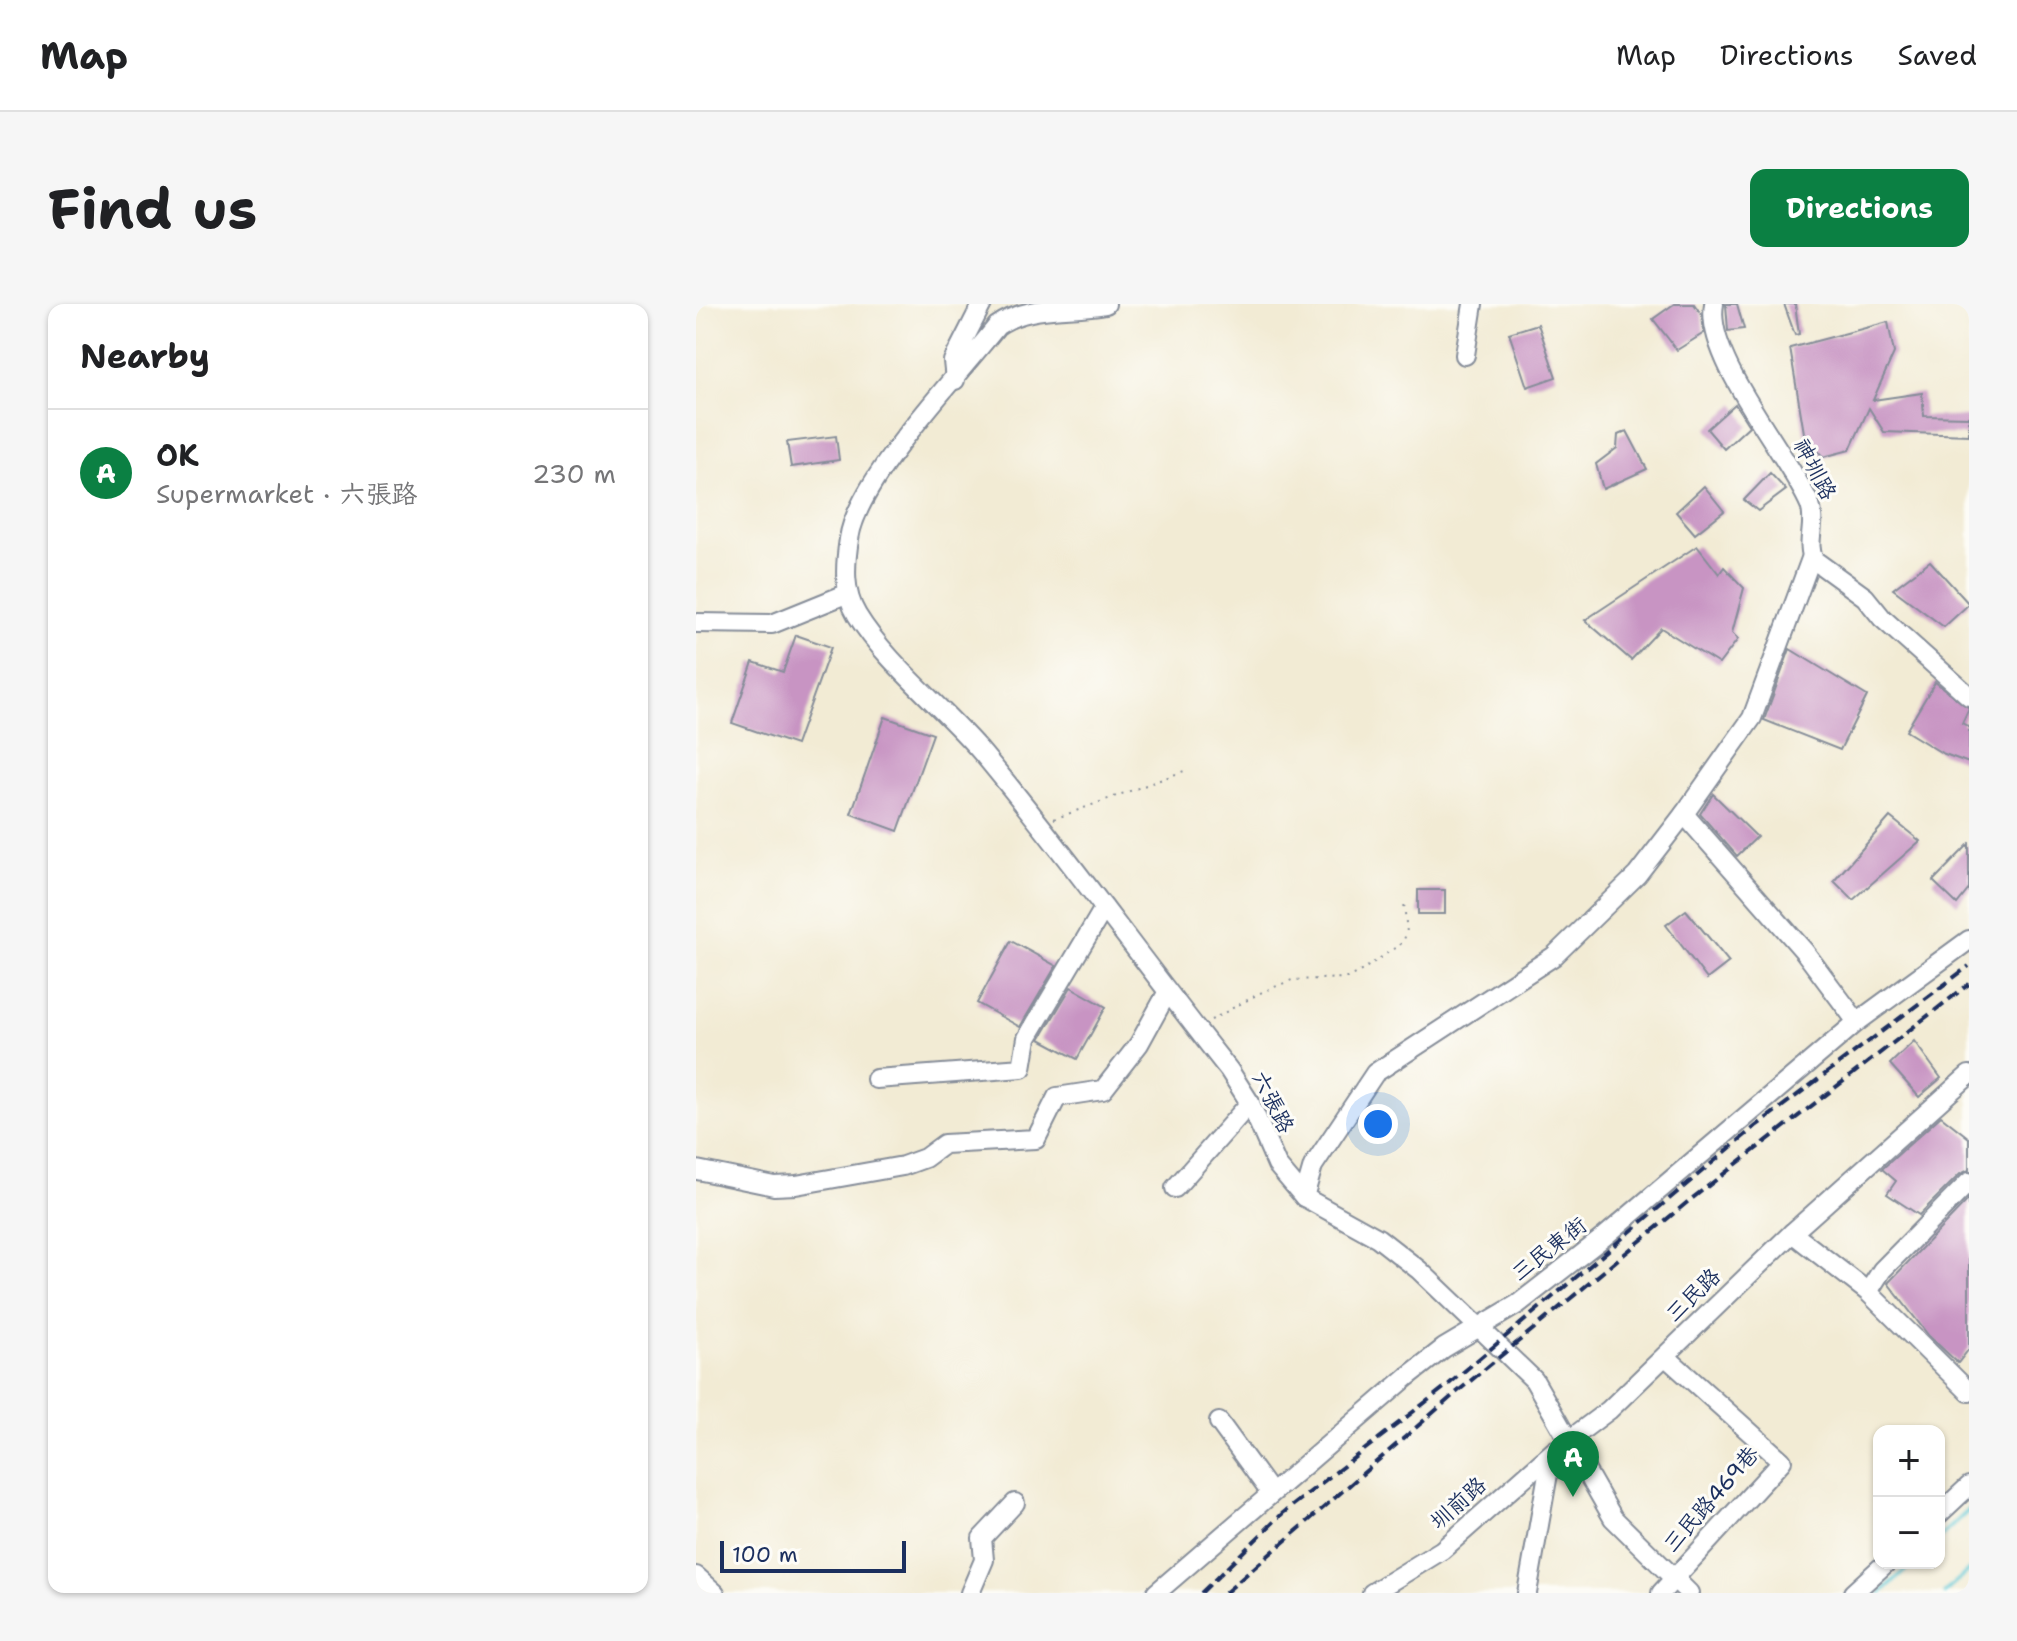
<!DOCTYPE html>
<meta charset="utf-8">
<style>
:root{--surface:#fff;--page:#f6f6f6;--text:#202124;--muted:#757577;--line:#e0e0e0;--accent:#0b8043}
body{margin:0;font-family:"Shantell Sans","LXGW WenKai TC",sans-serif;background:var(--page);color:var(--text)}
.controls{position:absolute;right:24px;bottom:24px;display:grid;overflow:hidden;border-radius:16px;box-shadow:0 2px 6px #0004}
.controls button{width:72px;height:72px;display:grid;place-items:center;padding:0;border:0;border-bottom:2px solid var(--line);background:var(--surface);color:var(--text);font:40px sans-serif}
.scale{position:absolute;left:24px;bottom:20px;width:186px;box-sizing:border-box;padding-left:8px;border:4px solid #1b2f5e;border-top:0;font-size:22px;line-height:28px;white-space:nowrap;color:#1b2f5e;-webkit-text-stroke:6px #fdfcf7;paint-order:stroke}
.you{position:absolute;left:682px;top:820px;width:28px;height:28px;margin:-20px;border:6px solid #fff;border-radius:50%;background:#1a73e8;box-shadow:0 0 0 12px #1a73e833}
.badge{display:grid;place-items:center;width:52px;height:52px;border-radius:50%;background:var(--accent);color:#fff;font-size:26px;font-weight:700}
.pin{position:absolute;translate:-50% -66px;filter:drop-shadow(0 2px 4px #0008)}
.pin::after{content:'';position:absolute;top:42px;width:28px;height:24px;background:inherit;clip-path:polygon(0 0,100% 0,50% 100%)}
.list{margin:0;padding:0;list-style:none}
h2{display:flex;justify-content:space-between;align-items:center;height:104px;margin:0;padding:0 32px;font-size:34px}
h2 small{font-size:26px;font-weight:400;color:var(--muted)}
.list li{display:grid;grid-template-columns:52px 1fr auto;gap:24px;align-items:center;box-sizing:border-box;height:128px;padding:0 32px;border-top:2px solid var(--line)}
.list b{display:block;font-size:30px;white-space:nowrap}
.list p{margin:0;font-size:26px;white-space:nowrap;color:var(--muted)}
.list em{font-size:26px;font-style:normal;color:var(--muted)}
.map{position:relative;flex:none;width:1273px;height:1289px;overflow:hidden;border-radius:16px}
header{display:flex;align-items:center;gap:48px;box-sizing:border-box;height:112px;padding:0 40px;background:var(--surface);border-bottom:2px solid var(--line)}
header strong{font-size:38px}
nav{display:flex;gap:44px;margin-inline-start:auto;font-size:28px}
.intro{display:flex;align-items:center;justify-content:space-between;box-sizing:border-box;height:192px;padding:0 48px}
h1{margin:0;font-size:56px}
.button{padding:20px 36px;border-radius:16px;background:var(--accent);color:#fff;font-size:28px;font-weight:700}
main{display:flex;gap:48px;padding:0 48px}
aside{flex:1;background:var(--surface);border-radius:16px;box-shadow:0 2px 6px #0004}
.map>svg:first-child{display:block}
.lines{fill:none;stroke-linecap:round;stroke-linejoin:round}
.stream{stroke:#5bc7d4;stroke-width:4}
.building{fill:#c894c3}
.minor-casing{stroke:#868d99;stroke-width:22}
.path{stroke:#868d99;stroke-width:2;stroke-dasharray:2 6;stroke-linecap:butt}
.minor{stroke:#fff;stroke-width:18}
.rail{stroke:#1b2f5e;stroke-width:4;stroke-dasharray:12 6;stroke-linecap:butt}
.labels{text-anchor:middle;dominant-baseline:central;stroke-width:6;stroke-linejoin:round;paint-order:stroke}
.street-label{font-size:22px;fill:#1b2f5e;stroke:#fdfcf7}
</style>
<header>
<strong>Map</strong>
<nav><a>Map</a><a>Directions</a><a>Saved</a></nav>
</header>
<div class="intro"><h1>Find us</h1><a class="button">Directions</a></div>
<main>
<aside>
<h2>Nearby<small></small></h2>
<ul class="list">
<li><span class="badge">A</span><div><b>OK</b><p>Supermarket · 六張路</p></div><em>230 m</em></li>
</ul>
</aside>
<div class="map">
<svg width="1273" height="1289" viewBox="0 0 1273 1289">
<rect width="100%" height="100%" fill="#fdfcf7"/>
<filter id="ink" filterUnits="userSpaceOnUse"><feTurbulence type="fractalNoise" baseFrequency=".0125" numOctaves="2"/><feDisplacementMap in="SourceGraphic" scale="16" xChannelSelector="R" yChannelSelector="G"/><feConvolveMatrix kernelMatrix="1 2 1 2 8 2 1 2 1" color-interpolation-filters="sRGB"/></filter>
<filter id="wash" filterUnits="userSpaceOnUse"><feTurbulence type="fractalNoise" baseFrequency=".006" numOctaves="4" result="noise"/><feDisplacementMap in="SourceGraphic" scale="32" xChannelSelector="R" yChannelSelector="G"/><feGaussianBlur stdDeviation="1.8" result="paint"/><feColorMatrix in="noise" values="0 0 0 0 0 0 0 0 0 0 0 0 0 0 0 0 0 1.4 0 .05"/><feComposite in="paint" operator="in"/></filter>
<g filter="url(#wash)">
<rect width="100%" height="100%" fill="#f2ebd4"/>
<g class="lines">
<g class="stream">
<path d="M 1243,1234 L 1273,1206"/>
<path d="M 1185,1289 L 1217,1259"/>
<path d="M 1248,1289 L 1273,1266"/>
</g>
</g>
<g id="blocks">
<g class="building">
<path d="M 978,0 L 998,0 L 1006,11 L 1008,29 L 981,46 L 957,15 Z"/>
<path d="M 1030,0 L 1041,0 L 1048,25 L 1032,27 Z"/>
<path d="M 1088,0 L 1099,0 L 1103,30 L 1099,31 Z"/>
<path d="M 1192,18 L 1198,49 L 1177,96 L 1226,89 L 1228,112 L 1273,113 L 1273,131 L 1188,128 L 1173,104 L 1154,146 L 1127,153 L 1108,129 L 1094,44 Z"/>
<path d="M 842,20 L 860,73 L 831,83 L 813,29 Z"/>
<path d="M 1039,100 L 1053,122 L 1028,145 L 1011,125 Z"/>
<path d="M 931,127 L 951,165 L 907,185 L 900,160 L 921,144 L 922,131 Z"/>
<path d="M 140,132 L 143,156 L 95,163 L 91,138 Z"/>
<path d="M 1074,169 L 1090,186 L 1062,207 L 1048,196 Z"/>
<path d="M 1008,182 L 1028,207 L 999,230 L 980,208 Z"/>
<path d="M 1001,242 L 1023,270 L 1028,263 L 1048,284 L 1036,329 L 1042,335 L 1023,360 L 965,324 L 935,356 L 889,316 Z"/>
<path d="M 1234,257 L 1273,300 L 1248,323 L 1197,285 Z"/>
<path d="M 100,331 L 135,343 L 100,441 L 36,419 L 57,358 L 87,368 Z"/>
<path d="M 1094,345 L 1171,392 L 1144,446 L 1068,416 Z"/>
<path d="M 1239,378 L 1273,404 L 1266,419 L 1273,423 L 1273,459 L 1246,449 L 1210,427 Z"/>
<path d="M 189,413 L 237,430 L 202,527 L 155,510 Z"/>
<path d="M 1017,490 L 1061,533 L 1041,552 L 1004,510 Z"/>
<path d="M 1194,513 L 1224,537 L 1157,596 L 1138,577 Z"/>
<path d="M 1273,540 L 1273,585 L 1261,600 L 1237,577 Z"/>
<rect x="722" y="586" width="27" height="24"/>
<path d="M 990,606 L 1033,658 L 1011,675 L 970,621 Z"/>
<path d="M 315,637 L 360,662 L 324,723 L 281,699 Z"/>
<path d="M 375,683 L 410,703 L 381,755 L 344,735 Z"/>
<path d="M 1218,737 L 1245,774 L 1223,793 L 1194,760 Z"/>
<path d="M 1245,812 L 1273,834 L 1273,866 L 1264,870 L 1223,911 L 1191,890 L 1200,877 L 1186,865 Z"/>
<path d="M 1273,895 L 1273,1045 L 1262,1059 L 1233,1032 L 1192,979 Z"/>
</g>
</g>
</g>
<g filter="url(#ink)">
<use href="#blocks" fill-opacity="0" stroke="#868d99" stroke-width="2"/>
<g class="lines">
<defs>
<g id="minor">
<path d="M 410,0 C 372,7 332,0 301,22 C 262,72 161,176 153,235 C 149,261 147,288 161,311 C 190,359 249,405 287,450 C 373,553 450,662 533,766 L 554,799 L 581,861 L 608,893 L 682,934 L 723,966 L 838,1076 L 917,1214 L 993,1289"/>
<path d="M 1018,0 C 1008,54 1092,149 1114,201 C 1121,220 1109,239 1118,256 L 1169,293 L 1186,314 L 1273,392"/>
<path d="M 769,51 L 777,0"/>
<path d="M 259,76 L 257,57 L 286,0"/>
<path d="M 0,319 L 76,320 L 150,290"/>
<path d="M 988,510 L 1056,414 L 1116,252"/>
<path d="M 180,775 L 326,764 L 331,734 L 408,604"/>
<path d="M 1,866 L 78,882 L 100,881 L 207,862 L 229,854 L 248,840 L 340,835 L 361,793 L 407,786 L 443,740 L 471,689"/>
<path d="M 479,884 L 554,799"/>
<path d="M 608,893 L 617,862 L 679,769 L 858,652 L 941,571 L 988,510 L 1108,647 L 1161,718"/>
<path d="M 1096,929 L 1172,988 L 1273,1088"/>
<path d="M 1172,988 L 1186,966 L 1273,878"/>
<path d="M 523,1118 L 574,1188"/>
<path d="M 1243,1210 L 1273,1182"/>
<path d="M 0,1272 L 19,1289"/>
<path d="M 274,1289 L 288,1256 L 286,1234 L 319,1199"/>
<path d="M 460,1289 L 711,1073 L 748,1044 L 822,1000 L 908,933 L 1161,718 L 1273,636"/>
<path d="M 676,1289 L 746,1246 L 859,1146"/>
<path d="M 831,1289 L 853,1164 L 873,1136 L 913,1106 L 1096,929 L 1273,771"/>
<path d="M 965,1289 L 1086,1157 L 969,1052"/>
<path d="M 1157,1289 L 1190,1259"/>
</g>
</defs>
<use href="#minor" class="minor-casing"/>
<g class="path">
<path d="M 358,515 L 488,467"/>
<path d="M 515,716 L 566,688 L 596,676 L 651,674 L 665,667 L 706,639 L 711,629 L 708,599"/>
</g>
<use href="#minor" class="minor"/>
<g class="rail">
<path d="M 505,1289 L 587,1209 L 753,1080 L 1060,822 L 1273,662"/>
<path d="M 529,1289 L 761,1088 L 994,896 L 1273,680"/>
</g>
</g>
</g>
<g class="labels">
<g class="street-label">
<text transform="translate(1119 165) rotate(62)">神圳路</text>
<text transform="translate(577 798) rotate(63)">六張路</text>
<text transform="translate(853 945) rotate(-38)">三民東街</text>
<text transform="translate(997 991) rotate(-44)">三民路</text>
<text transform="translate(1015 1195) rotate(-49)">三民路469巷</text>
<text transform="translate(762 1199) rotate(-42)">圳前路</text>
</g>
</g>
</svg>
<div class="controls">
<button>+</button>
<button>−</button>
</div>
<div class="scale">100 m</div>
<div class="you"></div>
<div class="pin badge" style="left:877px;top:1193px">A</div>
</div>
</main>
